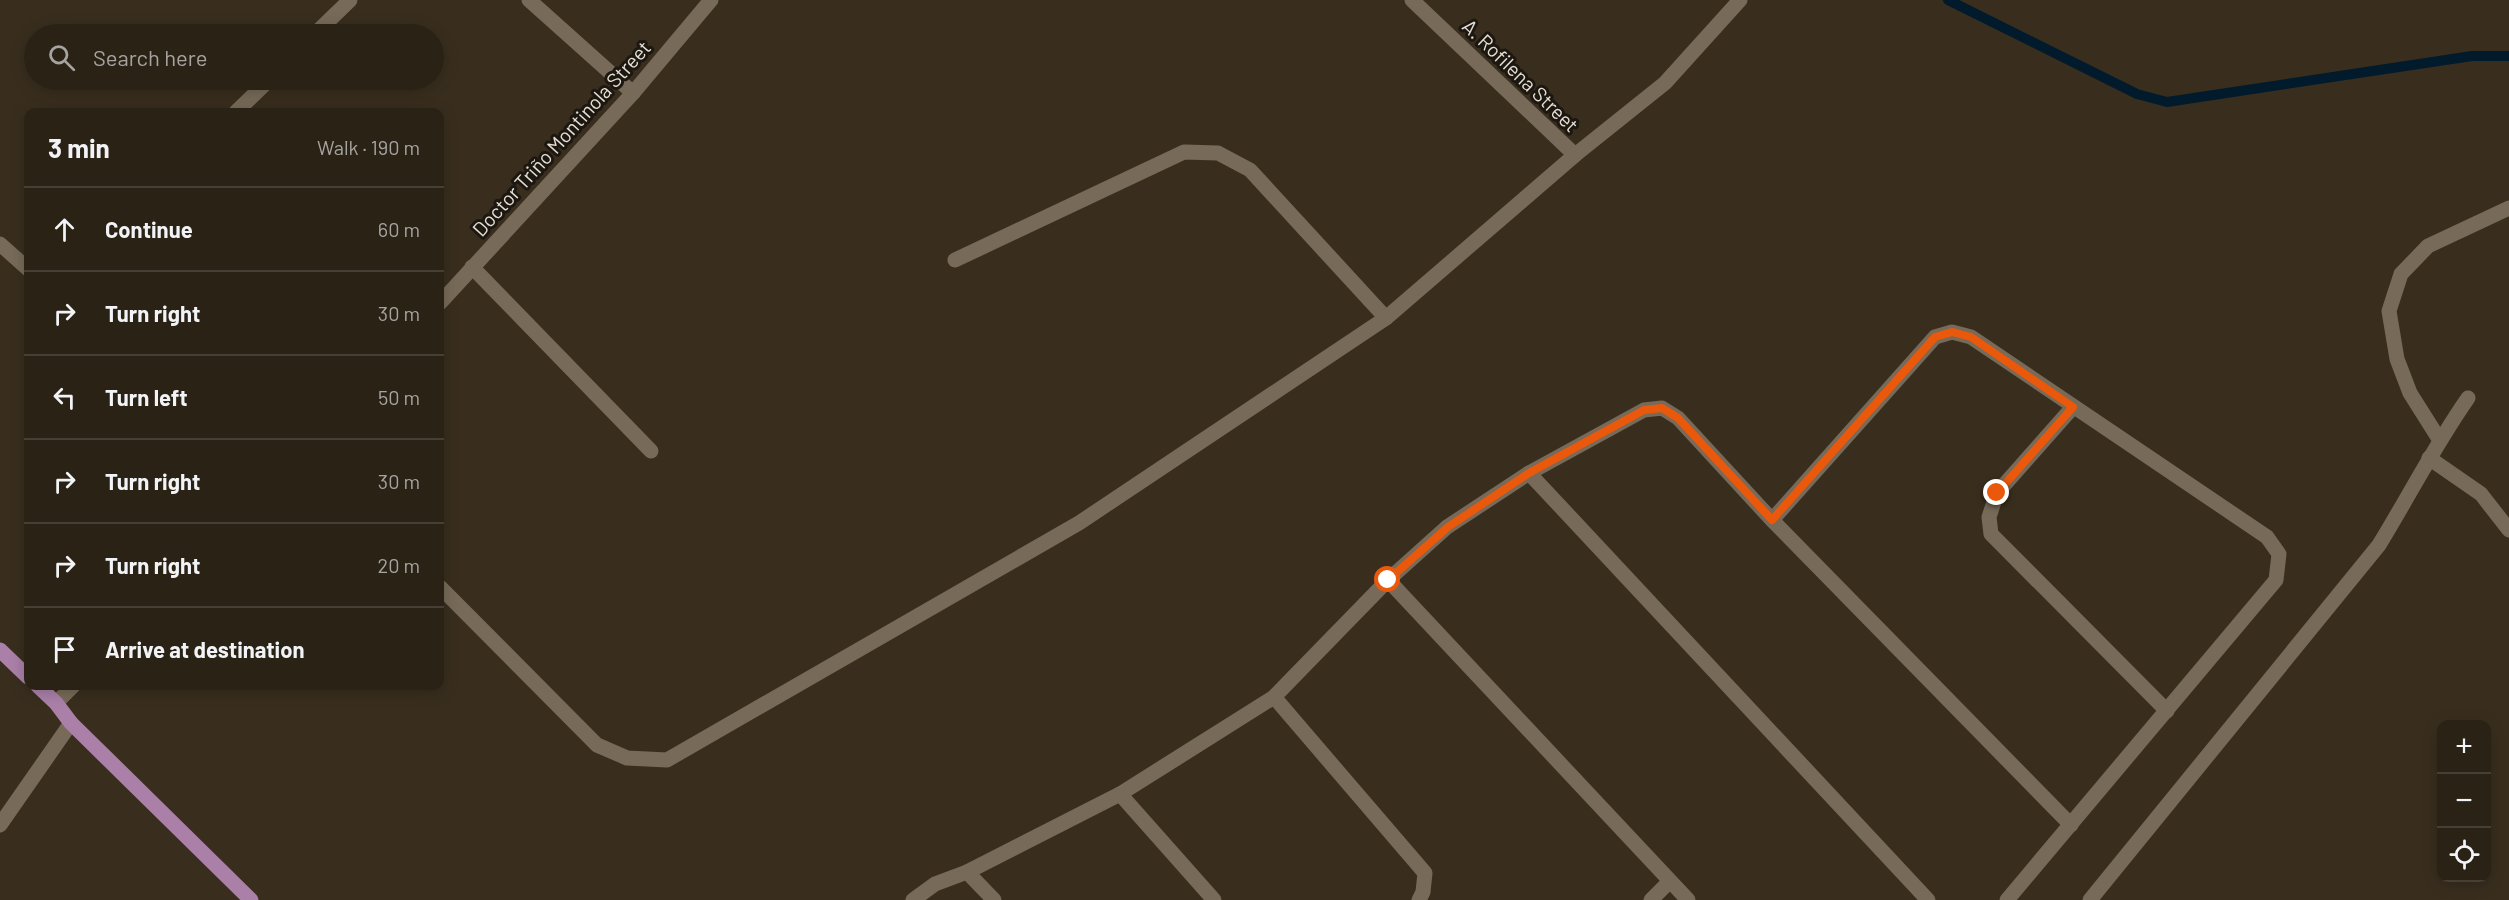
<!DOCTYPE html>
<meta charset="utf-8">
<style>
:root{--surface:#2b2216;--page:#332a1f;--text:#f1f3f6;--muted:#a6a4a1;--line:#473f35}
body{margin:0;font-family:Barlow,sans-serif;background:var(--page);color:var(--text)}
.controls{position:absolute;right:18px;bottom:18px;display:grid;overflow:hidden;border-radius:12px;box-shadow:0 3px 15px #0003}
.controls button{width:54px;height:54px;display:grid;place-items:center;padding:0;border:0;border-bottom:2px solid var(--line);background:var(--surface);color:var(--text);font:30px sans-serif}
.stop{position:absolute;width:18px;height:18px;margin:-14px;border:4px solid #ea580c;border-radius:50%;background:#fff}
.stop.end{background:#ea580c;border-color:#fff;box-shadow:0 2px 6px #0008}
.list{margin:0;padding:0;list-style:none}
h2{display:flex;justify-content:space-between;align-items:center;height:78px;margin:0;padding:0 24px;font-size:26px}
h2 small{font-size:20px;font-weight:400;color:var(--muted)}
.list li{display:grid;grid-template-columns:39px 1fr auto;gap:18px;align-items:center;box-sizing:border-box;height:84px;padding:0 24px;border-top:2px solid var(--line)}
.list b{display:block;font-size:22px;white-space:nowrap}
.list em{font-size:20px;font-style:normal;color:var(--muted)}
.icon{flex:none;width:33px;height:33px;fill:none;stroke:currentColor;stroke-width:2;stroke-linecap:round;stroke-linejoin:round}
.map{position:relative;flex:none;width:2509px;height:900px;overflow:hidden}
.search{position:absolute;background:var(--surface);box-shadow:0 3px 15px #0003;left:24px;top:24px;width:420px;height:66px;display:flex;align-items:center;gap:15px;box-sizing:border-box;padding:0 21px;border-radius:33px;color:var(--muted);font-size:22px}
.panel{position:absolute;background:var(--surface);box-shadow:0 3px 15px #0003;left:24px;top:108px;width:420px;height:582px;border-radius:12px}
.map>svg:first-child{display:block}
.lines{fill:none;stroke-linecap:round;stroke-linejoin:round}
.stream{stroke:#021b2c;stroke-width:10}
.minor{stroke:#776a58;stroke-width:15}
.major{stroke:#aa80a9;stroke-width:15}
.route{stroke:#ea580c;stroke-width:8}
.labels{text-anchor:middle;dominant-baseline:central;stroke-width:6;stroke-linejoin:round;paint-order:stroke}
.street-label{font-size:20px;fill:#e6dfd5;stroke:#1c1710}
</style>
<div class="map">
<svg width="2509" height="900" viewBox="0 0 2509 900">
<rect width="100%" height="100%" fill="#392e1e"/>
<g class="lines">
<path class="stream" d="M 1948,0 L 2137,94 L 2167,102 L 2472,56 L 2509,56"/>
<g class="minor">
<path d="M 529,0 L 633,93"/>
<path d="M 1412,0 L 1575,155"/>
<path d="M 315,34 L 350,0"/>
<path d="M 236,112 L 269,80"/>
<path d="M 0,244 L 28,269"/>
<path d="M 955,260 L 1184,152 L 1218,153 L 1250,170 L 1386,318"/>
<path d="M 472,267 L 651,451"/>
<path d="M 440,303 L 633,93 L 711,0"/>
<path d="M 2073,407 L 1997,493 L 1989,517 L 1991,534 L 2167,711"/>
<path d="M 2439,439 L 2410,393 L 2397,359 L 2389,311 L 2401,274 L 2428,246 L 2509,208"/>
<path d="M 2429,458 L 2481,494 L 2509,530"/>
<path d="M 1529,473 L 1928,900"/>
<path d="M 1772,520 L 1935,337 L 1952,332 L 1971,337 L 2267,537 L 2279,554 L 2276,580 L 2007,900"/>
<path d="M 1388,580 L 1688,900"/>
<path d="M 440,587 L 597,745 L 627,758 L 667,760 L 1079,523 L 1386,318 L 1575,155 L 1665,83 L 1740,0"/>
<path d="M 1274,697 L 1425,873 L 1423,892 L 1419,900"/>
<path d="M 56,703 L 73,686"/>
<path d="M 1120,794 L 1214,900"/>
<path d="M 0,825 L 71,723"/>
<path d="M 967,872 L 994,900"/>
<path d="M 913,900 L 935,884 L 967,872 L 1120,794 L 1274,697 L 1388,580 L 1447,527 L 1529,473 L 1644,410 L 1662,408 L 1678,418 L 1772,520 L 2071,825"/>
<path d="M 1651,900 L 1669,882"/>
<path d="M 2090,900 L 2379,545 C 2409,496 2435,445 2468,398"/>
</g>
<g class="major">
<path d="M 0,650 L 28,677"/>
<path d="M 38,686 L 56,703 L 71,723 L 251,900"/>
</g>
</g>
<g class="lines">
<path class="route" d="M 1388,580 L 1448,527 L 1529,473 L 1644,410 L 1662,408 L 1678,418 L 1772,520 L 1935,337 L 1952,332 L 1971,337 L 2073,407 L 1997,493"/>
</g>
<g class="labels">
<g class="street-label">
<text transform="translate(1521 75) rotate(44)">A. Rofilena Street</text>
<text transform="translate(561 138) rotate(-48)">Doctor Triño Montinola Street</text>
</g>
</g>
</svg>
<div class="controls">
<button>+</button>
<button>−</button>
<button><svg class="icon" aria-label="locate" viewBox="0 0 24 24"><circle cx="12" cy="12" r="6"/><path d="M12 2v4M12 18v4M2 12h4M18 12h4"/></svg></button>
</div>
<div class="stop" style="left:1388px;top:580px"></div>
<div class="stop end" style="left:1997px;top:493px"></div>
<div class="search"><svg class="icon" aria-label="search" viewBox="0 0 24 24"><circle cx="10" cy="10" r="6"/><path d="M15 15l6 6"/></svg>Search here</div>
<section class="panel">
<h2>3 min<small>Walk · 190 m</small></h2>
<ul class="list">
<li><svg class="icon" aria-label="ahead" viewBox="0 0 24 24"><path d="M12 20V5M6 11l6-6 6 6"/></svg><div><b>Continue</b></div><em>60 m</em></li>
<li><svg class="icon" aria-label="right" viewBox="0 0 24 24"><path d="M7 20v-9h11M14 6l5 5-5 5"/></svg><div><b>Turn right</b></div><em>30 m</em></li>
<li><svg class="icon" aria-label="left" viewBox="0 0 24 24"><path d="M17 20v-9H6M10 6l-5 5 5 5"/></svg><div><b>Turn left</b></div><em>50 m</em></li>
<li><svg class="icon" aria-label="right" viewBox="0 0 24 24"><path d="M7 20v-9h11M14 6l5 5-5 5"/></svg><div><b>Turn right</b></div><em>30 m</em></li>
<li><svg class="icon" aria-label="right" viewBox="0 0 24 24"><path d="M7 20v-9h11M14 6l5 5-5 5"/></svg><div><b>Turn right</b></div><em>20 m</em></li>
<li><svg class="icon" aria-label="arrive" viewBox="0 0 24 24"><path d="M6 21V4h12l-3 4 3 4H6"/></svg><div><b>Arrive at destination</b></div></li>
</ul>
</section>
</div>
